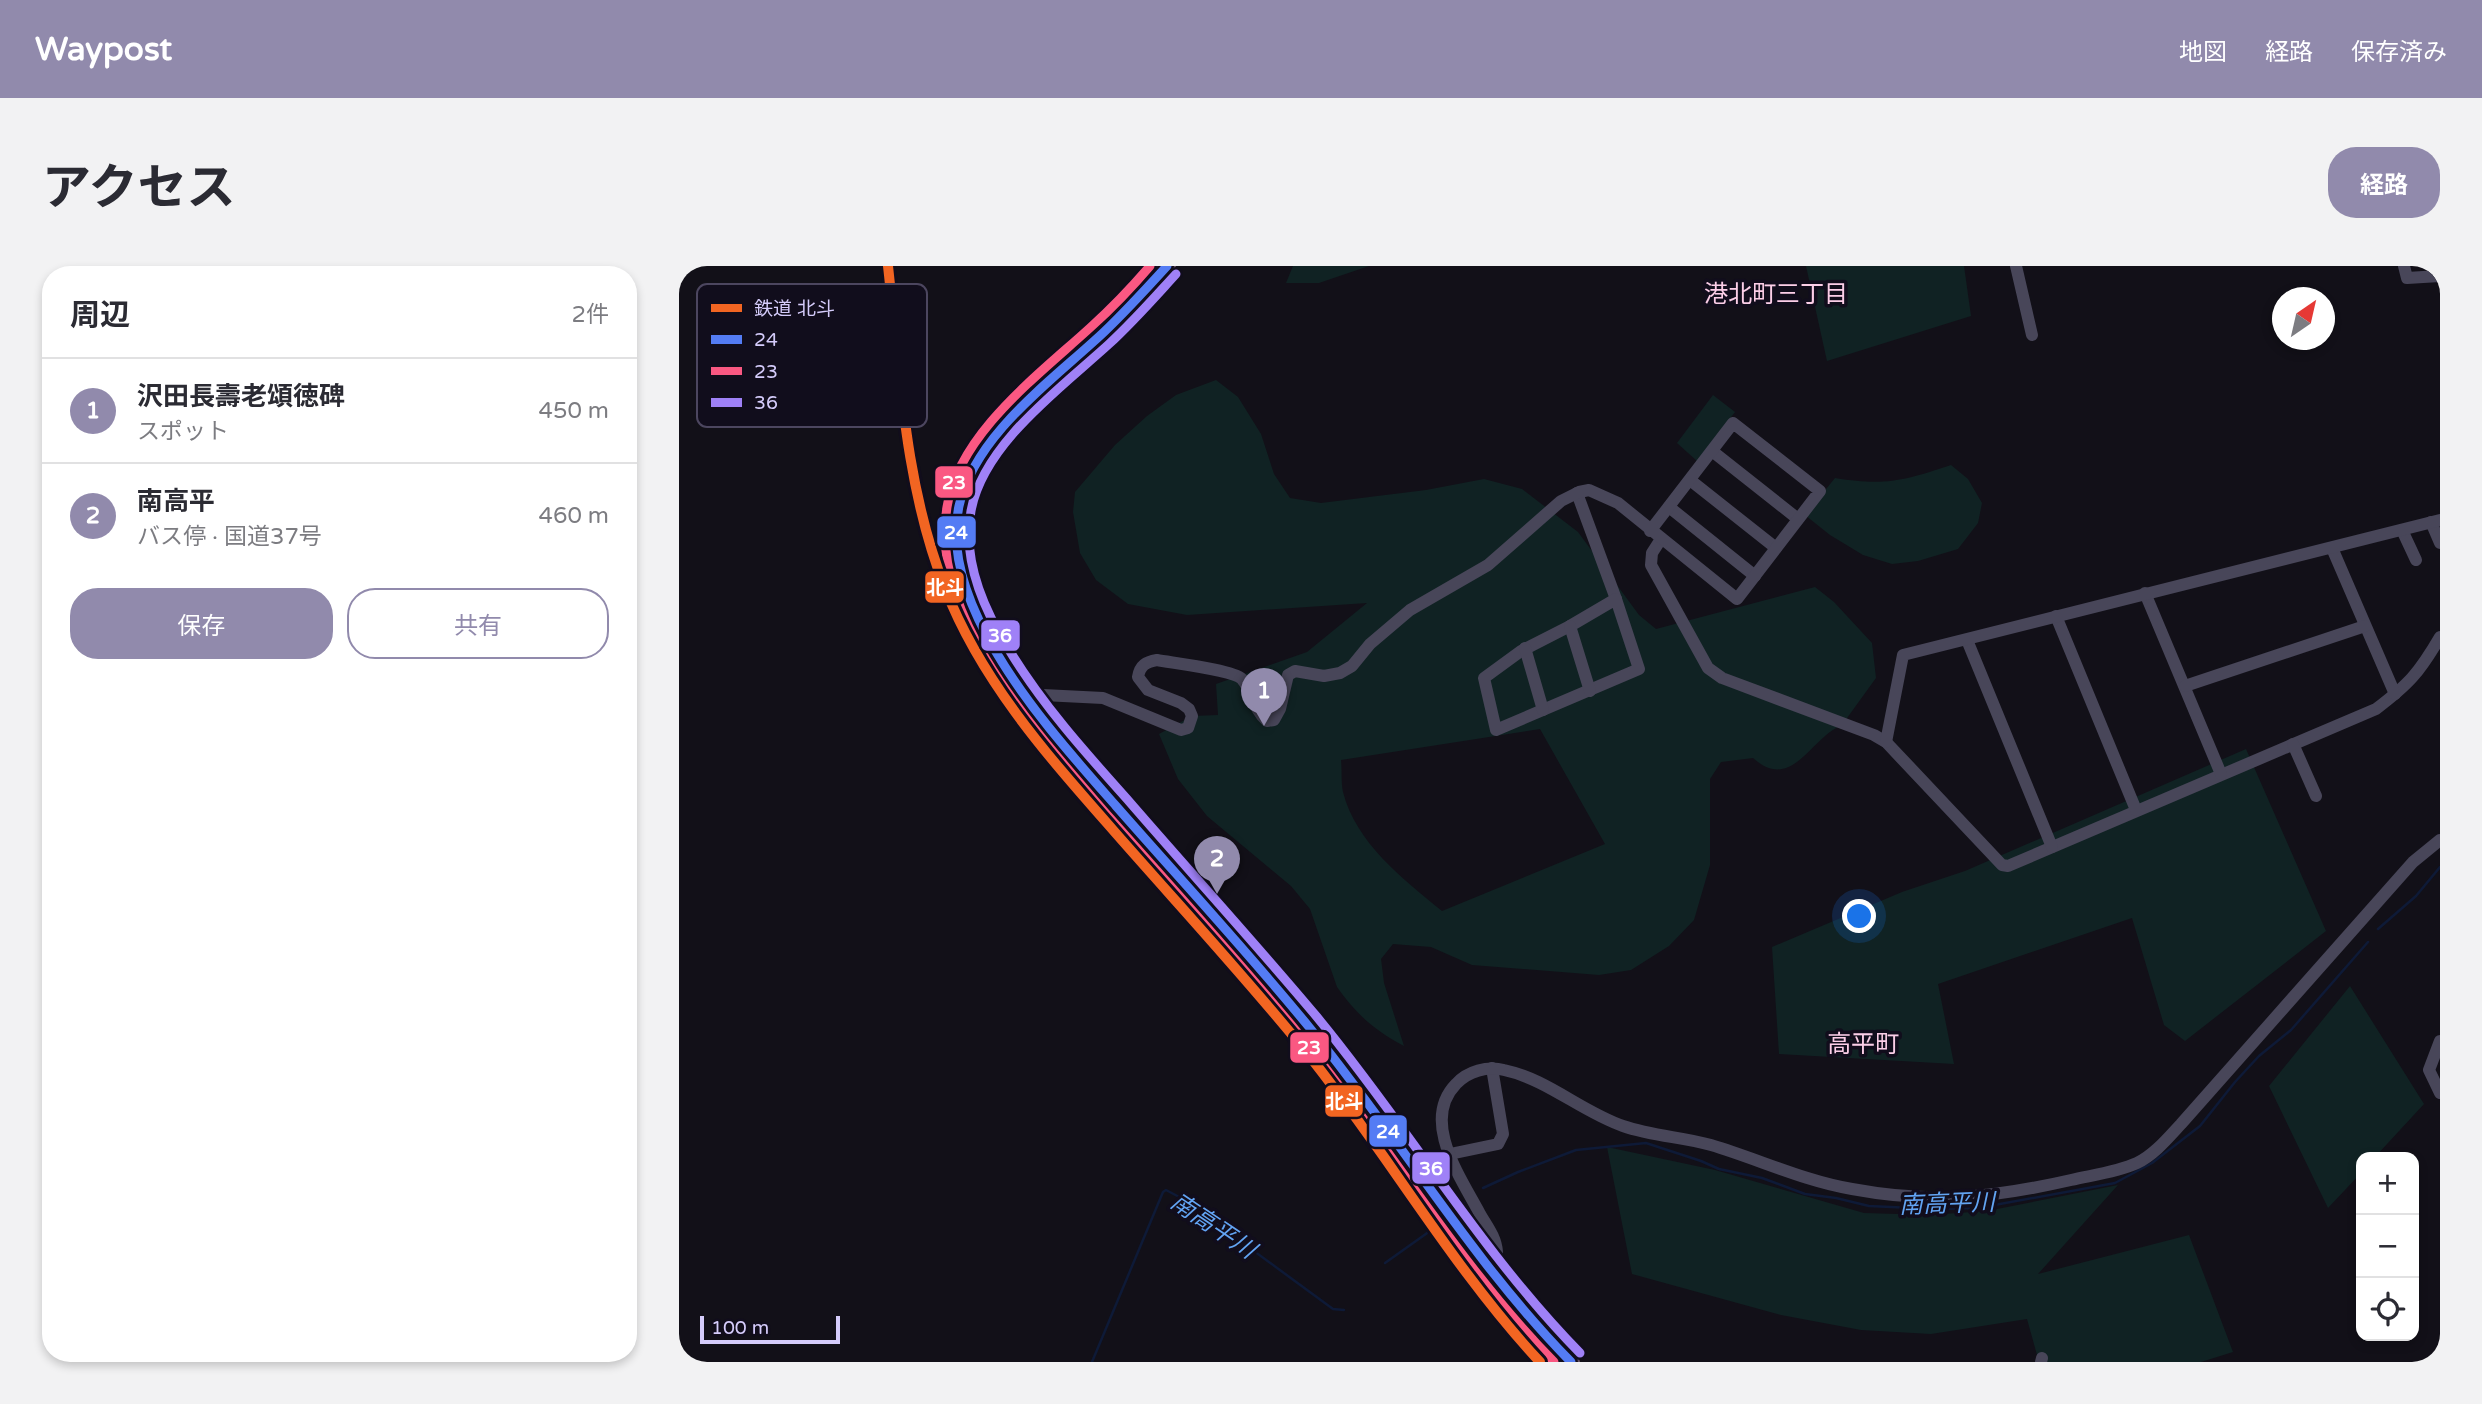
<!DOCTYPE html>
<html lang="ja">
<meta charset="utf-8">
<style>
:root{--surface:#fff;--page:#f2f2f3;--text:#2b2b33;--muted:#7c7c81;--line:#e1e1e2;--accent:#918aac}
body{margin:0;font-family:"Varela Round","Noto Sans JP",sans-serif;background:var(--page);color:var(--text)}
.controls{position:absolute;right:21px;bottom:21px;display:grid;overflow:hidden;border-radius:14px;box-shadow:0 4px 10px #0003}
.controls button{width:63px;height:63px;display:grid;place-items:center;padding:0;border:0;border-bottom:2px solid var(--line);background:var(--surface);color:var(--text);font:35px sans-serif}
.compass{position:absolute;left:1593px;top:21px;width:63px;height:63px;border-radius:50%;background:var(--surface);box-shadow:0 4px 10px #0003;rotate:34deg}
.scale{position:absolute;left:21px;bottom:18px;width:140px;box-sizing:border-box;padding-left:7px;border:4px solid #d5ccfb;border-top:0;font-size:19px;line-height:24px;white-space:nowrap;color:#d5ccfb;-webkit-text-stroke:5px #110d1c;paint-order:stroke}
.you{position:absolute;left:1181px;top:651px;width:24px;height:24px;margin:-18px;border:5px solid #fff;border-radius:50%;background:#1a73e8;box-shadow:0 0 0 10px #1a73e833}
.badge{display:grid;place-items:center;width:46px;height:46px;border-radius:50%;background:var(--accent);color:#fff;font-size:23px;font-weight:700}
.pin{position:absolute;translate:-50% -58px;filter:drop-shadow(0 2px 4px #0008)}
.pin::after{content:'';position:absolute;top:37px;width:24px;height:21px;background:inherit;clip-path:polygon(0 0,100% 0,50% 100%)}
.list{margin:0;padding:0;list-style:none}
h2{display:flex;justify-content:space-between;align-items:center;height:91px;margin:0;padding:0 28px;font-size:30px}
h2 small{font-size:23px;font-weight:400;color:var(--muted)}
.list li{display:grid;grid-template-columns:46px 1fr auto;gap:21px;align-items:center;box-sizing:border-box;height:105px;padding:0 28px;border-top:2px solid var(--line)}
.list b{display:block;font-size:26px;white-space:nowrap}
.list p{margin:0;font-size:23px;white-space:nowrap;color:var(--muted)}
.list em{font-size:23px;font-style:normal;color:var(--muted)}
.actions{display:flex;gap:14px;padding:21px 28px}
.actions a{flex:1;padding:16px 0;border:2px solid var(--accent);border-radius:28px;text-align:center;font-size:24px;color:var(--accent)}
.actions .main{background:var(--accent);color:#fff}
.icon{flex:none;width:38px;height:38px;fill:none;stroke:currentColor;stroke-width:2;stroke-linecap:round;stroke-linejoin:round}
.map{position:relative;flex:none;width:1761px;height:1096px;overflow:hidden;border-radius:28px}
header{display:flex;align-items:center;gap:42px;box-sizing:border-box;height:98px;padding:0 35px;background:var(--accent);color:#fff}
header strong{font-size:33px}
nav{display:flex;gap:38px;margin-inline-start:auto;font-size:24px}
.intro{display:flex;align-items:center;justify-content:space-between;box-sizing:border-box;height:168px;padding:0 42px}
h1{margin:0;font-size:49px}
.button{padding:18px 32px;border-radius:28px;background:var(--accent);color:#fff;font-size:24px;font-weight:700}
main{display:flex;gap:42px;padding:0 42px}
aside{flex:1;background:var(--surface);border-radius:28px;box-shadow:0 4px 10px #0003}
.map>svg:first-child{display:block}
.green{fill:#102223;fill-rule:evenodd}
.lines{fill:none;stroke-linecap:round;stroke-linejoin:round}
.stream{stroke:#0e1a37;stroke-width:2.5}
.minor{stroke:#484659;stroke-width:12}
.highway{stroke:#644e62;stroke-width:18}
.bus-1-casing{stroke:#110d1c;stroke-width:14}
.bus-2-casing{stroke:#110d1c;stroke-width:14}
.bus-3-casing{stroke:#110d1c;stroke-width:14}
.bus-1{stroke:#547cf4;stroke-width:9}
.bus-2{stroke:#fa5882;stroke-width:9}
.bus-3{stroke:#9f81f7;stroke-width:9}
.rail-1-casing{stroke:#110d1c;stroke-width:16}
.rail-1{stroke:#f26522;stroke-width:10}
.labels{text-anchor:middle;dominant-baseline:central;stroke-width:7;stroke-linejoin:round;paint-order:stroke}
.neighbourhood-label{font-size:24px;fill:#fbcee7;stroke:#110d1c}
.water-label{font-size:24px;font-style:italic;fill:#62a4f3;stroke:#110d1c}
.key{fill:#110d1c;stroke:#4c465f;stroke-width:2}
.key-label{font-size:19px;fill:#d5ccfb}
.line-badge{stroke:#110d1c;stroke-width:2.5}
.badge-label{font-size:19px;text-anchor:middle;font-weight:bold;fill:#fff}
</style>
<header>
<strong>Waypost</strong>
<nav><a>地図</a><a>経路</a><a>保存済み</a></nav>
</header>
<div class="intro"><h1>アクセス</h1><a class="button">経路</a></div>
<main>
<aside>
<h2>周辺<small>2件</small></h2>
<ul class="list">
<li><span class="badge">1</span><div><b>沢田長壽老頌徳碑</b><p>スポット</p></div><em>450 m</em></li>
<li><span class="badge">2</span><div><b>南高平</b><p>バス停 · 国道37号</p></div><em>460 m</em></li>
</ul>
<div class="actions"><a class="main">保存</a><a>共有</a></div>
</aside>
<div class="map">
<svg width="1761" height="1096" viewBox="0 0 1761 1096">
<rect width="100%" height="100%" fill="#121018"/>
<g class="green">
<path d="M 614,0 L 690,0 L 640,17 L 607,17 Z"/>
<path d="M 1127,0 L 1285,0 L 1292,50 L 1148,95 Z"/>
<path d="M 537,114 L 559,131 L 582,168 L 595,208 L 611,232 L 642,237 L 747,224 L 805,213 L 843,223 L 899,266 L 960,349 L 977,363 L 1136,321 L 1155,336 L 1193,377 L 1197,412 L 1163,459 C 1131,472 1113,527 1074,492 L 1042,496 L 1031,513 L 1031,599 L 1015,654 L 990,680 L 952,704 L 920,709 L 793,699 L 752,681 L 714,678 L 702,693 L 705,717 L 725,780 C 695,764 678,749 658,721 L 631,643 L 612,620 L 528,550 L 499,513 L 480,468 L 513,450 L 539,449 L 537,418 L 628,386 L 688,337 L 508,349 L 449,338 L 417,314 L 401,287 L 394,246 L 396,226 L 436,179 L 468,150 L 497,129 ZM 861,463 L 926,578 L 763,645 C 724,613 677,577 664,526 C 662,516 663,504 662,494 Z"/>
<path d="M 1034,129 L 1056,146 L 1018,195 L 998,177 Z"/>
<path d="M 1272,199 L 1289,213 L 1303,237 L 1299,257 L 1279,283 L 1239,295 L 1213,298 L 1184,289 L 1151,269 L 1126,249 L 1156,212 C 1205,220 1225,215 1272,199 Z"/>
<path d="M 1567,483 L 1647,665 L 1506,775 L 1485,759 L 1453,652 L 1259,718 L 1275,798 L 1100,788 L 1093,681 L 1223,626 L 1286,605 Z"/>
<path d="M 1671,720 L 1745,838 L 1696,891 L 1682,891 L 1682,907 L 1649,942 L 1590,820 Z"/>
<path d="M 928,881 L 1036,904 L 1185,947 L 1250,949 L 1308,945 L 1439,919 L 1359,1008 L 1510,969 L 1554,1086 L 1522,1096 L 1360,1096 L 1348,1053 L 1252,1068 L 1182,1064 L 1102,1049 L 953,1008 Z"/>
</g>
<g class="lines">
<g class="stream">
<path d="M 1699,663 L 1737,630 L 1761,601"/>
<path d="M 804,922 L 839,906 L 897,884 L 967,877 L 1022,895 L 1040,903 L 1083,912 L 1126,928 L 1157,932 L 1190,940 L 1256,943 L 1299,942 L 1436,917 L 1473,897 L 1521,860 L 1556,816 L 1580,790 L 1612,764 L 1689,676"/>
<path d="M 783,939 L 785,937"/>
<path d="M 706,997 L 758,960"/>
<path d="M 413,1096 L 484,926 L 487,924 L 504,933 L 654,1043 L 665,1044"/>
</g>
<g class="minor">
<path d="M 1337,0 L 1353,69"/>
<path d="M 1725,0 L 1728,12 L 1761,10"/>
<path d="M 1033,185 L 1119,253"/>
<path d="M 1011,214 L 1097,282"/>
<path d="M 898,227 L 937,333"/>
<path d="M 990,241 L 1076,310"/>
<path d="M 1752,256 L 1761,277"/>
<path d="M 1723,264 L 1737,294"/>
<path d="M 982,273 L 973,287 L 972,299 L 1029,402 L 1043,412 L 1195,469 L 1207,476 L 1323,599 L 1329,600 L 1697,443 C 1730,418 1740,407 1761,371"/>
<path d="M 1653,282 L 1716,428"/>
<path d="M 1466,327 L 1542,508"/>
<path d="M 937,333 L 960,403 L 817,464 L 805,412 L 842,385 L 891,360 Z"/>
<path d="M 1377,350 L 1457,544"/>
<path d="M 891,360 L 911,425"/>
<path d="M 1288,374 L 1373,581"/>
<path d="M 846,382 L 864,444"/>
<path d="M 1506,420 L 1686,360"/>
<path d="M 344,428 L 424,432 L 502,464 L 509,462 L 513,450 L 510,443 L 502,437 L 469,424 L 459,411 C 461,399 467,396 478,394 C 494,397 554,404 563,413 C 574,426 574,443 588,455 L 595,454 L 601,443 L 609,409 L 616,405 L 645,410 L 661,407 L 673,400 L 691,378 L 731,344 L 809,299 L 882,235 L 900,226 L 910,224 L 939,237 L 1058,333 L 1141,225 L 1054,157 L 971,265"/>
<path d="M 1207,476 L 1224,389 L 1761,254"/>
<path d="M 1614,478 L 1637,530"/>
<path d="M 1761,775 L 1750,804 L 1761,827"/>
<path d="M 771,888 L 819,878 L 824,868 L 813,802"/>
<path d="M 810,1005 C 813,999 818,993 818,986 C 817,971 808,960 801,948 C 782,912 741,855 777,818 C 789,805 808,800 825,804 C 868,813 903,846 944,860 C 973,870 1003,871 1032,879 C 1079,893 1125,915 1173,923 C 1254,938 1313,932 1392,914 C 1414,909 1438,906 1458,897 C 1475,889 1489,872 1502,858 L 1734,596 L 1761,574"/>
<path d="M 1362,1096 L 1363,1092"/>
</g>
<path class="highway" d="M 488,0 C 468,22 447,45 425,66 C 378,110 293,174 280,240 C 270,292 291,342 317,386 C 353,446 400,497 446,550 C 515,629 586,706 652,788 C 735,889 797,1006 892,1096"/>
<defs>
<path id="bus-1" d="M 488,0 C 468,22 447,45 425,66 C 374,114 296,168 280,240 C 269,290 292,344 317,386 C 350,442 394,491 437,540 C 501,613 568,685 630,761 C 720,871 792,994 892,1096"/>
<path id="bus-2" d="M 471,0 C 453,21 434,41 413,60 C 361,108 280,167 268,241 C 259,295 280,348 307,393 C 342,451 387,501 431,552 C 494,623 558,693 619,767 C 707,874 777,996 875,1096"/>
<path id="bus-3" d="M 497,8 C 475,32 454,56 430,78 C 382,122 304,178 292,245 C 283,293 304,342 329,382 C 362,437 405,485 448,533 C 511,606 576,677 638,751 C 729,861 801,985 901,1087"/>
</defs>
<use href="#bus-1" class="bus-1-casing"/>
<use href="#bus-2" class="bus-2-casing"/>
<use href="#bus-3" class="bus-3-casing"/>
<use href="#bus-1" class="bus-1"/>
<use href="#bus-2" class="bus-2"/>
<use href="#bus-3" class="bus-3"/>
<defs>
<path id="rail-1" d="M 209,0 C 221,108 226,221 266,322 C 302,415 369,490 434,564 C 497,636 563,707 624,782 C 707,884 771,999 861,1096"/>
</defs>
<use href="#rail-1" class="rail-1-casing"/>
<use href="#rail-1" class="rail-1"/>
</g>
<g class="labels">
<g class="neighbourhood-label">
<text x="1097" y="28">港北町三丁目</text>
<text x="1184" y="778">高平町</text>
</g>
<g class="water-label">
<text transform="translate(1268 938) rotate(-2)">南高平川</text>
<text transform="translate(534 960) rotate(34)">南高平川</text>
</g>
</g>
<rect x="18" y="18" width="230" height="143" rx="10" class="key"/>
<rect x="32" y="38" width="31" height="8" fill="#f26522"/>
<rect x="32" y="69" width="31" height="9" fill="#547cf4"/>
<rect x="32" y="101" width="31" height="8" fill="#fa5882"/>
<rect x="32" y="132" width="31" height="9" fill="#9f81f7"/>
<g class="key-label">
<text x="75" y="49">鉄道 北斗</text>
<text x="75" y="80">24</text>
<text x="75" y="112">23</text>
<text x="75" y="143">36</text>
</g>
<g class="line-badge">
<rect x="255" y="199" width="40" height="34" rx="7" fill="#fa5882"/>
<rect x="257" y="249" width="41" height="34" rx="7" fill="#547cf4"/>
<rect x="245" y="304" width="41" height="34" rx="7" fill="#f26522"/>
<rect x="301" y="353" width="41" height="33" rx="7" fill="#9f81f7"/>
<rect x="610" y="765" width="41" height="33" rx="7" fill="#fa5882"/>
<rect x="645" y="818" width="40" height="34" rx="7" fill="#f26522"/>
<rect x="689" y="848" width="40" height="34" rx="7" fill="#547cf4"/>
<rect x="732" y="885" width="40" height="34" rx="7" fill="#9f81f7"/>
</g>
<g class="badge-label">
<text x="275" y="223">23</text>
<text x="277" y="273">24</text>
<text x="266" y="328">北斗</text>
<text x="321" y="376">36</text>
<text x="630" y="788">23</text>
<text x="665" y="842">北斗</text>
<text x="709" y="872">24</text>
<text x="752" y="909">36</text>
</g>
</svg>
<div class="controls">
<button>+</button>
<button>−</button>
<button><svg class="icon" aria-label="locate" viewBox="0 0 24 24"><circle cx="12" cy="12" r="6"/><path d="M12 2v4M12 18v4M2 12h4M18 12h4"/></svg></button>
</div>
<svg class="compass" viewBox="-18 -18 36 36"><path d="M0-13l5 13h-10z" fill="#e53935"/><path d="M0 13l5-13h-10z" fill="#7c7c81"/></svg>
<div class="scale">100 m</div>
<div class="you"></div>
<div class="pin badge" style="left:585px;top:460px">1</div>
<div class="pin badge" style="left:538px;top:628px">2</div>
</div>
</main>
